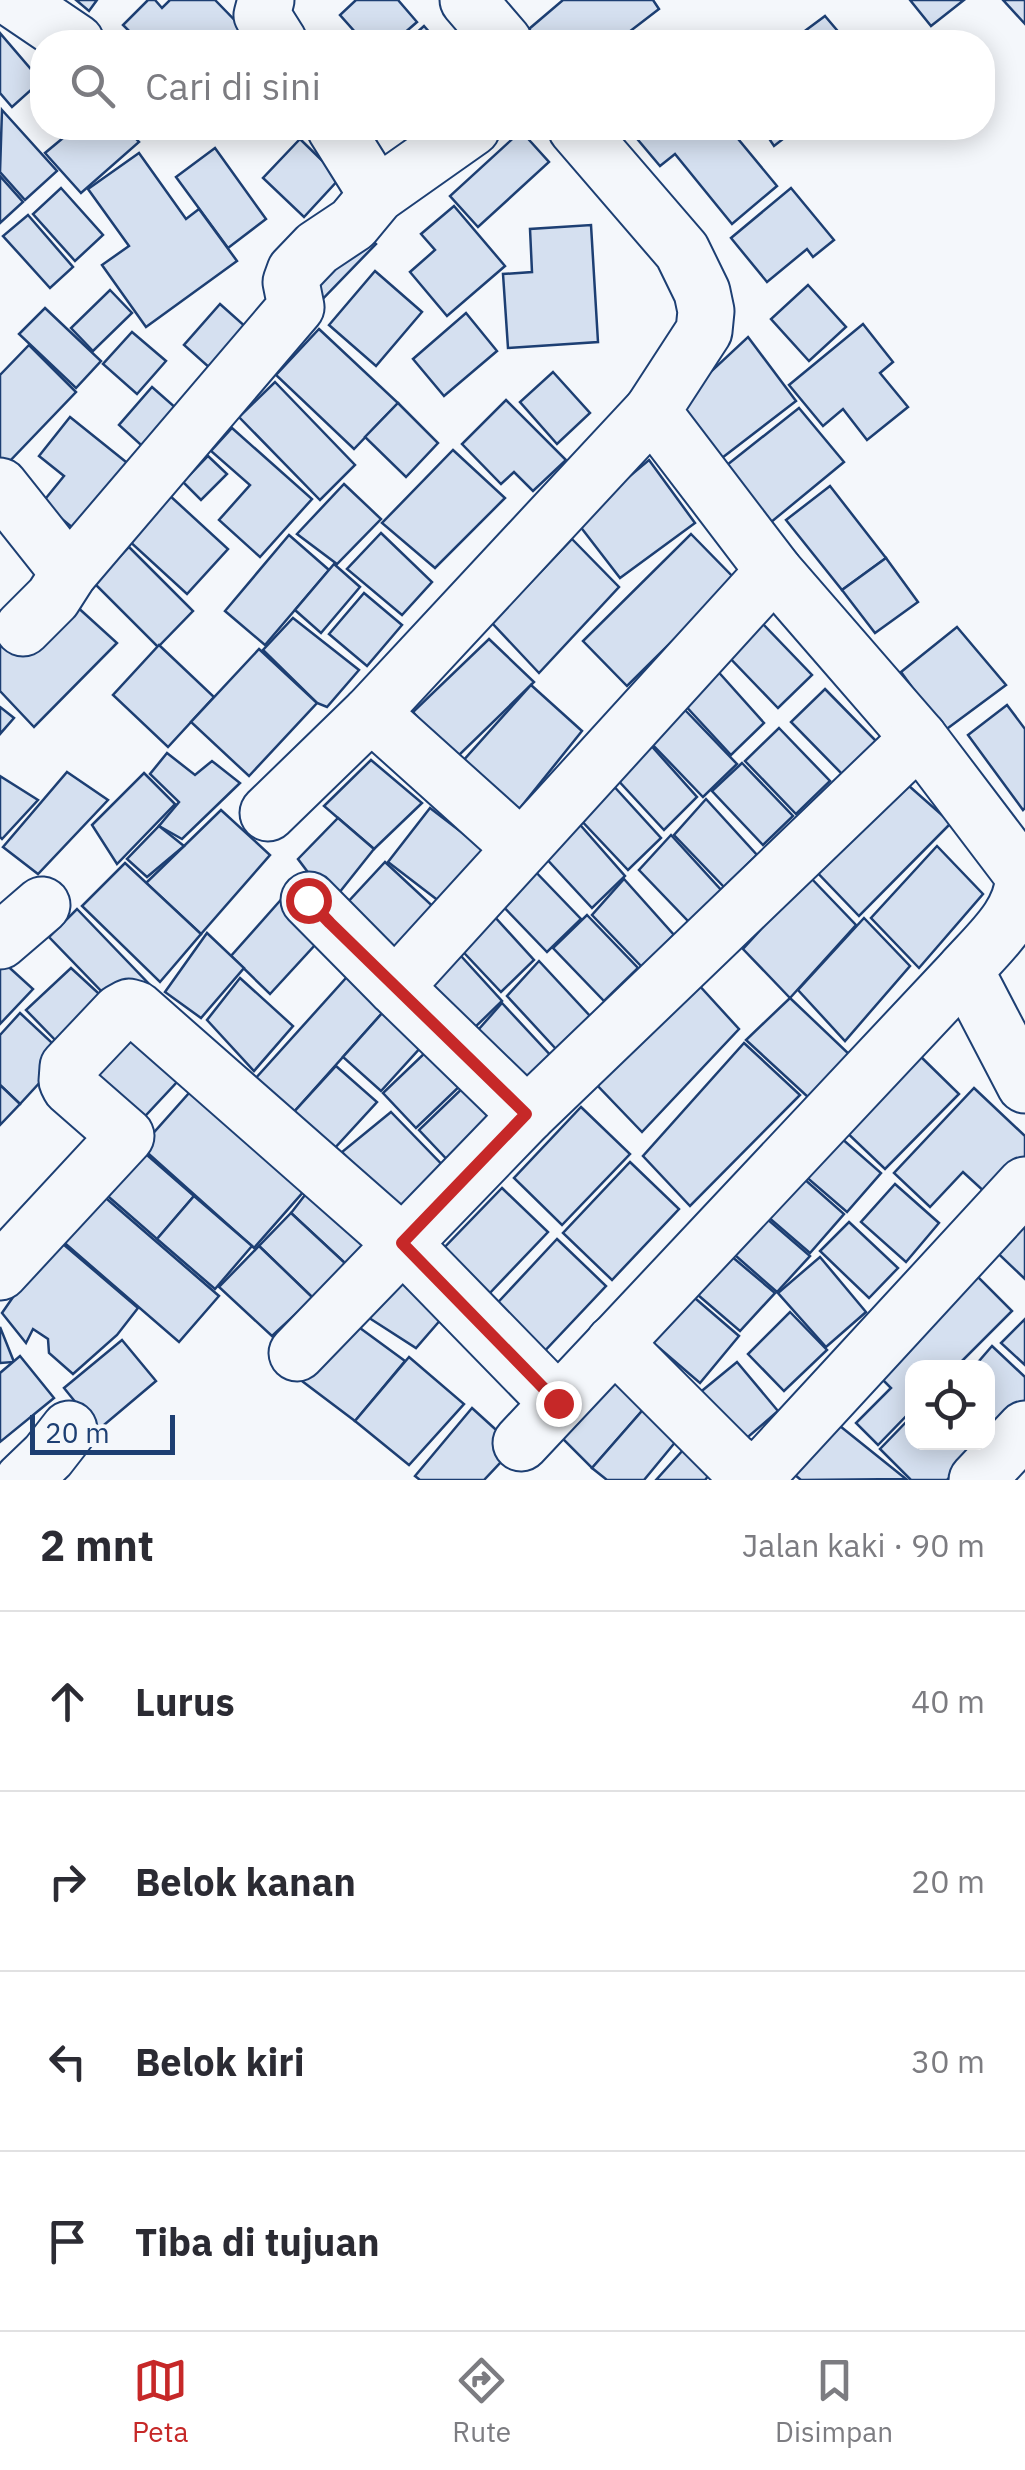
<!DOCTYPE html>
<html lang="id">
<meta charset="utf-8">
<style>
:root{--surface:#fff;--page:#f7f7f7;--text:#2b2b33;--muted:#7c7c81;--line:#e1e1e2;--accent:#c62828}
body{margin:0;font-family:"IBM Plex Sans",sans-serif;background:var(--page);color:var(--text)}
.controls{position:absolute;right:30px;bottom:30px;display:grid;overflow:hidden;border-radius:20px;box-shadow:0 5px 25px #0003}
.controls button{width:90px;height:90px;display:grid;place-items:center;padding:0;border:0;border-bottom:2px solid var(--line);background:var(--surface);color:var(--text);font:50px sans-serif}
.scale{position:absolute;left:30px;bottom:25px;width:145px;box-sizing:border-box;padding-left:10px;border:5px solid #1d3f73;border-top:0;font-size:28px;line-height:35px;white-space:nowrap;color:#1d3f73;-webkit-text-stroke:8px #f4f7fb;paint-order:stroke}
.stop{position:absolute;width:30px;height:30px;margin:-22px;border:8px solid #c62828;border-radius:50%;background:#fff}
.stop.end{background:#c62828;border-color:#fff;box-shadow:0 2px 10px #0008}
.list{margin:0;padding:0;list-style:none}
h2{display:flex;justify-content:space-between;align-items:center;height:130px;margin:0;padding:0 40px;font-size:42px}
h2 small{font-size:32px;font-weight:400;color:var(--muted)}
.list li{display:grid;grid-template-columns:65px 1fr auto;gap:30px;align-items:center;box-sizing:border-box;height:180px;padding:0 40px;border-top:2px solid var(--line)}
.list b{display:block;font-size:38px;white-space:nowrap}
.list em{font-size:32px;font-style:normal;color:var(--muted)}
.icon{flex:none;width:55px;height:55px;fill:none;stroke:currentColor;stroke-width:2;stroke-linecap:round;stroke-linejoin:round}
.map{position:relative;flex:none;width:1025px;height:1480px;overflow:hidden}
.search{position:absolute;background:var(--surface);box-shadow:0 5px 25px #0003;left:30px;right:30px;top:30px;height:110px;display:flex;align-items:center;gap:25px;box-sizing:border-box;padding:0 35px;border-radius:40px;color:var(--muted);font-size:38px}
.sheet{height:850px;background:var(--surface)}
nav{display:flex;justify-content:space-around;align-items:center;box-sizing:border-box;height:140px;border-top:2px solid var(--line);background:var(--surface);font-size:28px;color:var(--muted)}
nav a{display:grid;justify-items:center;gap:5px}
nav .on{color:var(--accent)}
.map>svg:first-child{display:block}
.building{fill:#d5e0f0;stroke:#1d3f73;stroke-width:2.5}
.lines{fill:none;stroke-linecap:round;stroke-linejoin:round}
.minor-casing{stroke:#1d3f73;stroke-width:59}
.minor{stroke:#f4f7fb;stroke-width:55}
.route{stroke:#c62828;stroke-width:12}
</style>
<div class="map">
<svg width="1025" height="1480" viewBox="0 0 1025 1480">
<rect width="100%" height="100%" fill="#f4f7fb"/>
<g class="building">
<path d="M 76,0 L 97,0 L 89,11 Z"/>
<path d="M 148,0 L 155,0 L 162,8 L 170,0 L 215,0 L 253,39 L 250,42 L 140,42 L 123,25 Z"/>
<path d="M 356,0 L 398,0 L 417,22 L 394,42 L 364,42 L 340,15 Z"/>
<path d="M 563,0 L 653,0 L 659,9 L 616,42 L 540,42 L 529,29 Z"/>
<path d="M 910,0 L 964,0 L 931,26 Z"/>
<path d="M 1003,0 L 1025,0 L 1025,24 Z"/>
<path d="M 825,16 L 847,42 L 790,42 Z"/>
<path d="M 424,26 L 438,42 L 406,42 Z"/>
<path d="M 0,33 L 41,81 L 12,107 L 0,93 Z"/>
<path d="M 2,110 L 57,171 L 25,200 L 0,172 Z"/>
<path d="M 75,128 L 126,128 L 139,142 L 81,193 L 45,153 Z"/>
<path d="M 628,128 L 729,128 L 777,186 L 732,224 L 675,154 L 660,166 Z"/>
<path d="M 762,128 L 797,128 L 774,146 Z"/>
<path d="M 521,131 L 549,162 L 478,227 L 450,196 Z"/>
<path d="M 300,139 L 340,178 L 304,217 L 263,178 Z"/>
<path d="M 215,148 L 266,219 L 228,248 L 176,177 Z"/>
<path d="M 139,153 L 186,219 L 199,209 L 237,261 L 146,327 L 102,265 L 129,246 L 88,189 Z"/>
<path d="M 0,176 L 23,202 L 0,223 Z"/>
<path d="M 61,188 L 103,235 L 75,261 L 33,214 Z"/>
<path d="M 791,188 L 834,240 L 813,257 L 807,249 L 767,282 L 731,238 Z"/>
<path d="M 454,206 L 505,266 L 447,316 L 410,272 L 435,250 L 421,234 Z"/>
<path d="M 28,215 L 73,267 L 50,288 L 3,236 Z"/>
<path d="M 591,225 L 598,342 L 508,348 L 503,274 L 532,272 L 530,229 Z"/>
<path d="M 359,228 L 376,244 L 312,310 L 295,294 Z"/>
<path d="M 375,271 L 422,312 L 376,366 L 329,325 Z"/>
<path d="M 808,285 L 846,327 L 809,361 L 771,319 Z"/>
<path d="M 110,290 L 132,313 L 93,351 L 71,328 Z"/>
<path d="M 220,304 L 247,328 L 211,369 L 184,345 Z"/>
<path d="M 45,308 L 101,361 L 76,388 L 19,334 Z"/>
<path d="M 466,313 L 497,351 L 444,396 L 413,359 Z"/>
<path d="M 863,324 L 893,362 L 880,373 L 908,407 L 867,440 L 843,409 L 823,426 L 789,385 Z"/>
<path d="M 319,329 L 398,403 L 354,449 L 276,375 Z"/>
<path d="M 132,332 L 166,361 L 137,394 L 103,364 Z"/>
<path d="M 748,337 L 796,401 L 718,461 L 674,406 Z"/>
<path d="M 29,345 L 76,392 L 6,465 L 0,459 L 0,375 Z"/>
<path d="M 553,372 L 590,413 L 557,444 L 520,402 Z"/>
<path d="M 275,382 L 355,465 L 320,500 L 239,417 Z"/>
<path d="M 152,387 L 185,416 L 151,454 L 119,425 Z"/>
<path d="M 506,400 L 566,460 L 533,491 L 514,472 L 501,484 L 462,444 Z"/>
<path d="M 398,403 L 438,443 L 406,477 L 365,437 Z"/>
<path d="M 799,408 L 844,462 L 770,523 L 727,465 Z"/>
<path d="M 70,417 L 136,470 L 83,536 L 42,503 L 64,476 L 39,456 Z"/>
<path d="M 232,428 L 312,499 L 260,557 L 219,520 L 250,485 L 211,451 Z"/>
<path d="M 453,450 L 505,498 L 435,568 L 382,523 Z"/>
<path d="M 208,456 L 227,474 L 201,500 L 183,482 Z"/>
<path d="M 649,460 L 695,523 L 620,578 L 576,521 Z"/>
<path d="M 344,484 L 381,519 L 337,564 L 297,534 Z"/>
<path d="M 830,486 L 886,558 L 842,590 L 786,520 Z"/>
<path d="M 168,494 L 228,549 L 187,594 L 127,539 Z"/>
<path d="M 381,533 L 432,582 L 402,615 L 347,569 Z"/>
<path d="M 691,534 L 735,579 L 627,686 L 583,641 Z"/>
<path d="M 289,535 L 329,570 L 265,645 L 225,611 Z"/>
<path d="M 572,539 L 619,587 L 539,673 L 492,623 Z"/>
<path d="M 129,547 L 193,611 L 158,647 L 94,583 Z"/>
<path d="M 886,558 L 918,602 L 875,633 L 842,590 Z"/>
<path d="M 334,564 L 360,587 L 321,633 L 295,610 Z"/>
<path d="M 364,593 L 402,625 L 367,666 L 329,634 Z"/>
<path d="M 74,604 L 117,643 L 34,727 L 0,691 L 0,640 Z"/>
<path d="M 293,618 L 359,670 L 327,707 L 317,703 L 263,650 Z"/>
<path d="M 761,622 L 812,675 L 778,708 L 727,655 Z"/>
<path d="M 957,627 L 1006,685 L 944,731 L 901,672 Z"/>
<path d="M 489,639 L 534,682 L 455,759 L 413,712 Z"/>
<path d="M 159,645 L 214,697 L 168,747 L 113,695 Z"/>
<path d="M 259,649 L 317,703 L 249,776 L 191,722 Z"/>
<path d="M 714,667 L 764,723 L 731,755 L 682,702 Z"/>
<path d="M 531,685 L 582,731 L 512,818 L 453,772 Z"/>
<path d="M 825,689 L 877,742 L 843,775 L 791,722 Z"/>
<path d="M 1007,705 L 1025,729 L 1025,808 L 1023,810 L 968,735 Z"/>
<path d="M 0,707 L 14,718 L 0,734 Z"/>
<path d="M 685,710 L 737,764 L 703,797 L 651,743 Z"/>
<path d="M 779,728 L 830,781 L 796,814 L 745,761 Z"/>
<path d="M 647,741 L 697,797 L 664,830 L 615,777 Z"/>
<path d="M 167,753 L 195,775 L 212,761 L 240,783 L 182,839 L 159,826 L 179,802 L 150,774 Z"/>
<path d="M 371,760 L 422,803 L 374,849 L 324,806 Z"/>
<path d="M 742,763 L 793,816 L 763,845 L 712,791 Z"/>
<path d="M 67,772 L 108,800 L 38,874 L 3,847 Z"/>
<path d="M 144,773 L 175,804 L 117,864 L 92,825 Z"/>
<path d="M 0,776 L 38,800 L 2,839 L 0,837 Z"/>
<path d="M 900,778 L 951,823 L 859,916 L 812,867 Z"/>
<path d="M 610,782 L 661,838 L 628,870 L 578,817 Z"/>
<path d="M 706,799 L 757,855 L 724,887 L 674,835 Z"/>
<path d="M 430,808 L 486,851 L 444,905 L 388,862 Z"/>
<path d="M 221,810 L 270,855 L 201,934 L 146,883 Z"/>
<path d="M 338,818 L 374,849 L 331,903 L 298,859 Z"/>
<path d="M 575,819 L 625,876 L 592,908 L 543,855 Z"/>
<path d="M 159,826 L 184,846 L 147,877 L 127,859 Z"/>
<path d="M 671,835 L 722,891 L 689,922 L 639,870 Z"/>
<path d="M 937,846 L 983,894 L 919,968 L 871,918 Z"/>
<path d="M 385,862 L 440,913 L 390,967 L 335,916 Z"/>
<path d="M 125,863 L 201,934 L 160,982 L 82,906 Z"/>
<path d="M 530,866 L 581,919 L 547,952 L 496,899 Z"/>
<path d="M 809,876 L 856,925 L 790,998 L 743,949 Z"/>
<path d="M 624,879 L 674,935 L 642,967 L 592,915 Z"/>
<path d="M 286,894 L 326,933 L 270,994 L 231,956 Z"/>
<path d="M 483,904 L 534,960 L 501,992 L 452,940 Z"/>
<path d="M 77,909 L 151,986 L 133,1003 L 109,999 L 49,937 Z"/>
<path d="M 587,915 L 638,968 L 604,1001 L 553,948 Z"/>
<path d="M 864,918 L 910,966 L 845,1041 L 798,990 Z"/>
<path d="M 207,933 L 244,968 L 201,1018 L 165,992 Z"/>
<path d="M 451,945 L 502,1001 L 469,1033 L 419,980 Z"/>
<path d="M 1,960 L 33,989 L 0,1024 L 0,961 Z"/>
<path d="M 539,961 L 590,1016 L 556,1049 L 507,996 Z"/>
<path d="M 71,968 L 109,1003 L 62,1047 L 26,1010 Z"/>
<path d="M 355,968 L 392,1002 L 293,1113 L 255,1079 Z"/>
<path d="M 240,978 L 293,1026 L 254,1071 L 207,1020 Z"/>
<path d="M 697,983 L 739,1029 L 642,1132 L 595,1083 Z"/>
<path d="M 790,998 L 850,1055 L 809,1098 L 746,1040 Z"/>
<path d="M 392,1002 L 431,1036 L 381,1091 L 343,1057 Z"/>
<path d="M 502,1003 L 553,1058 L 520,1091 L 471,1038 Z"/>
<path d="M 20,1013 L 65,1055 L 20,1104 L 0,1085 L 0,1035 Z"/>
<path d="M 138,1018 L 191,1067 L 134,1128 L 81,1078 Z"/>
<path d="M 744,1043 L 800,1095 L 690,1206 L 643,1156 Z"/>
<path d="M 429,1049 L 463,1083 L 416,1128 L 383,1093 Z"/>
<path d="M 915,1051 L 959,1094 L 885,1169 L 841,1127 Z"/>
<path d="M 336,1066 L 377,1102 L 333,1150 L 293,1113 Z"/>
<path d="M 206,1074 L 319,1174 L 254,1248 L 141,1147 Z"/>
<path d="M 472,1079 L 506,1118 L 456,1169 L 419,1130 Z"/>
<path d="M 0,1085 L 20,1104 L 0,1125 Z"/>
<path d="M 974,1088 L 1025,1136 L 1025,1157 L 988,1195 L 963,1172 L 930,1207 L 894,1173 Z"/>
<path d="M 581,1107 L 630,1154 L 562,1225 L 514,1178 Z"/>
<path d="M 391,1112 L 453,1176 L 406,1218 L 342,1152 Z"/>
<path d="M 832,1130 L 881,1173 L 847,1212 L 797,1169 Z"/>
<path d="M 139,1148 L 194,1196 L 157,1239 L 102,1191 Z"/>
<path d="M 630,1162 L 679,1209 L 612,1280 L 563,1233 Z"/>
<path d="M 794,1170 L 844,1214 L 810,1253 L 760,1210 Z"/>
<path d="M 319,1177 L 385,1229 L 347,1265 L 291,1213 Z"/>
<path d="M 895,1184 L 939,1223 L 906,1262 L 861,1222 Z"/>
<path d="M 502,1188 L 548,1232 L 487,1296 L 441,1251 Z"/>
<path d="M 100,1193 L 219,1296 L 179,1342 L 60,1239 Z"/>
<path d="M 194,1196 L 252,1246 L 215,1289 L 157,1239 Z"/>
<path d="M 1025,1200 L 1025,1279 L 985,1241 Z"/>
<path d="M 291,1213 L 347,1265 L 313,1298 L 259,1246 Z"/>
<path d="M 760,1213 L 810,1256 L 777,1292 L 728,1249 Z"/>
<path d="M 849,1222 L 898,1268 L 869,1298 L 820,1251 Z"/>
<path d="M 557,1239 L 606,1286 L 539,1357 L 490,1311 Z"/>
<path d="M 63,1244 L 138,1308 L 117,1335 L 73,1374 L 49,1353 L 48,1339 L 33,1329 L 26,1343 L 2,1313 L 20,1287 Z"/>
<path d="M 259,1246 L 313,1298 L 272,1336 L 219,1287 Z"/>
<path d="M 724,1250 L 775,1293 L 740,1331 L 691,1289 Z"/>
<path d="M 820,1257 L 866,1312 L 826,1347 L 778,1293 Z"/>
<path d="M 968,1267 L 1012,1311 L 955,1368 L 912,1368 L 912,1410 L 878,1445 L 856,1423 L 891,1388 L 869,1366 Z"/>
<path d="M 392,1273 L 443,1317 L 416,1348 L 363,1314 Z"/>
<path d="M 682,1287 L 739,1336 L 700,1383 L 643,1334 Z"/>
<path d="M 790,1312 L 827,1350 L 784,1391 L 748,1354 Z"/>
<path d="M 345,1317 L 405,1361 L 355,1421 L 294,1375 Z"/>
<path d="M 1025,1319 L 1025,1365 L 1001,1343 Z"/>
<path d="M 0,1327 L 14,1362 L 0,1363 Z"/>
<path d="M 122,1340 L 156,1381 L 98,1430 L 64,1388 Z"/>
<path d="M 992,1346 L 1025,1377 L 1025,1404 L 1002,1428 L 988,1414 L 988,1368 L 973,1368 Z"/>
<path d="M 20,1356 L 54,1398 L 0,1442 L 0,1373 Z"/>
<path d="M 409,1357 L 464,1404 L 409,1465 L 355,1421 Z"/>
<path d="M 737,1362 L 778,1411 L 734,1449 L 692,1399 Z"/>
<path d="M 607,1365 L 648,1404 L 592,1468 L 552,1428 Z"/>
<path d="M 648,1404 L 682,1434 L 644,1480 L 607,1480 L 592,1468 Z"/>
<path d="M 472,1408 L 515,1447 L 484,1480 L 420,1480 L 415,1476 Z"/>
<path d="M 825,1414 L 906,1479 L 801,1480 L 783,1465 Z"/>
<path d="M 912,1416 L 912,1442 L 985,1442 L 947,1480 L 911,1480 L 880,1449 Z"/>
<path d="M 684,1449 L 710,1474 L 705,1480 L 656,1480 Z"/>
</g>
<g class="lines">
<defs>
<g id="minor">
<path d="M 14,0 L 76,42"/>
<path d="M 266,0 L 262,15 L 279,42"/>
<path d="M 468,0 L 504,42"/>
<path d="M 335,128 L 377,195"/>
<path d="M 576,128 L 682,251 L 702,292 L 706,311 L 704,331 L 652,411 L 774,571 L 919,738 L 1023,875 C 1025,913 988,944 965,970 L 1025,1085"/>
<path d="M 0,486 L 69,573"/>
<path d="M 23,628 L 53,598 L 69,573 L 296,307 L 291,282 L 295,271 L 317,248 L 353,224 L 377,195 L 472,128"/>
<path d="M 371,713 L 520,847"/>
<path d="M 268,813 L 371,713 L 652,411"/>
<path d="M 309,900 L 395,987 L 527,1115"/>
<path d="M 0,941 L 42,905"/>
<path d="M 395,987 L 774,571"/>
<path d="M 0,1272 L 126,1136 L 70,1087 L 67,1081 L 68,1067 L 120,1012 L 129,1007 L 136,1009 L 402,1243 L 558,1403"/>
<path d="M 614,1343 L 731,1460 L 758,1480"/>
<path d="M 297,1353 L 527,1115 L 919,738"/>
<path d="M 521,1443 L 965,970"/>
<path d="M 755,1478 L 1025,1185"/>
<path d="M 23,1480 L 48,1456 L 69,1429"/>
<path d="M 977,1480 L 1025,1429"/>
</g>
</defs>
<use href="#minor" class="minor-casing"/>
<use href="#minor" class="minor"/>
</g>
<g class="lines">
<path class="route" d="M 308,900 L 330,923 L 526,1114 L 402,1243 L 558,1403"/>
</g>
</svg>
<div class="controls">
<button><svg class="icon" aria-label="locate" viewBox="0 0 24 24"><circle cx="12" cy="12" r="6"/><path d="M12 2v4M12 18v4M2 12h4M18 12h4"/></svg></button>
</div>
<div class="scale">20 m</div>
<div class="stop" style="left:308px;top:900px"></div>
<div class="stop end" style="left:558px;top:1403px"></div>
<div class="search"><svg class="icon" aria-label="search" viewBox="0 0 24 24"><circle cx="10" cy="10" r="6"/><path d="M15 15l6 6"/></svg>Cari di sini</div>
</div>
<section class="sheet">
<h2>2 mnt<small>Jalan kaki · 90 m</small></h2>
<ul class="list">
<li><svg class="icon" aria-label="ahead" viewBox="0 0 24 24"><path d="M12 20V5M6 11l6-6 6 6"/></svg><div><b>Lurus</b></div><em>40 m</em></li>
<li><svg class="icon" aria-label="right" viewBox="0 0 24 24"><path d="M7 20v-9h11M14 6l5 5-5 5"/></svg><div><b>Belok kanan</b></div><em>20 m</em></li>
<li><svg class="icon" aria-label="left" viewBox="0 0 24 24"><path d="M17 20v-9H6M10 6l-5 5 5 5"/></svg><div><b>Belok kiri</b></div><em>30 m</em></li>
<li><svg class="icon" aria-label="arrive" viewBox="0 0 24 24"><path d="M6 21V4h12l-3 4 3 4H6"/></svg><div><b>Tiba di tujuan</b></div></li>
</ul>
</section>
<nav>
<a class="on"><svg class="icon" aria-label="map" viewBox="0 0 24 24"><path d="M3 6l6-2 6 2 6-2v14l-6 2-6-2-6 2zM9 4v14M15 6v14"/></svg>Peta</a>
<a><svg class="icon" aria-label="directions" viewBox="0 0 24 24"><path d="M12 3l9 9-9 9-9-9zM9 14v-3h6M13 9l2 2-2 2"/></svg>Rute</a>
<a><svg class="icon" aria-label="saved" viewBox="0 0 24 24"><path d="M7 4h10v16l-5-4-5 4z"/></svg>Disimpan</a>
</nav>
